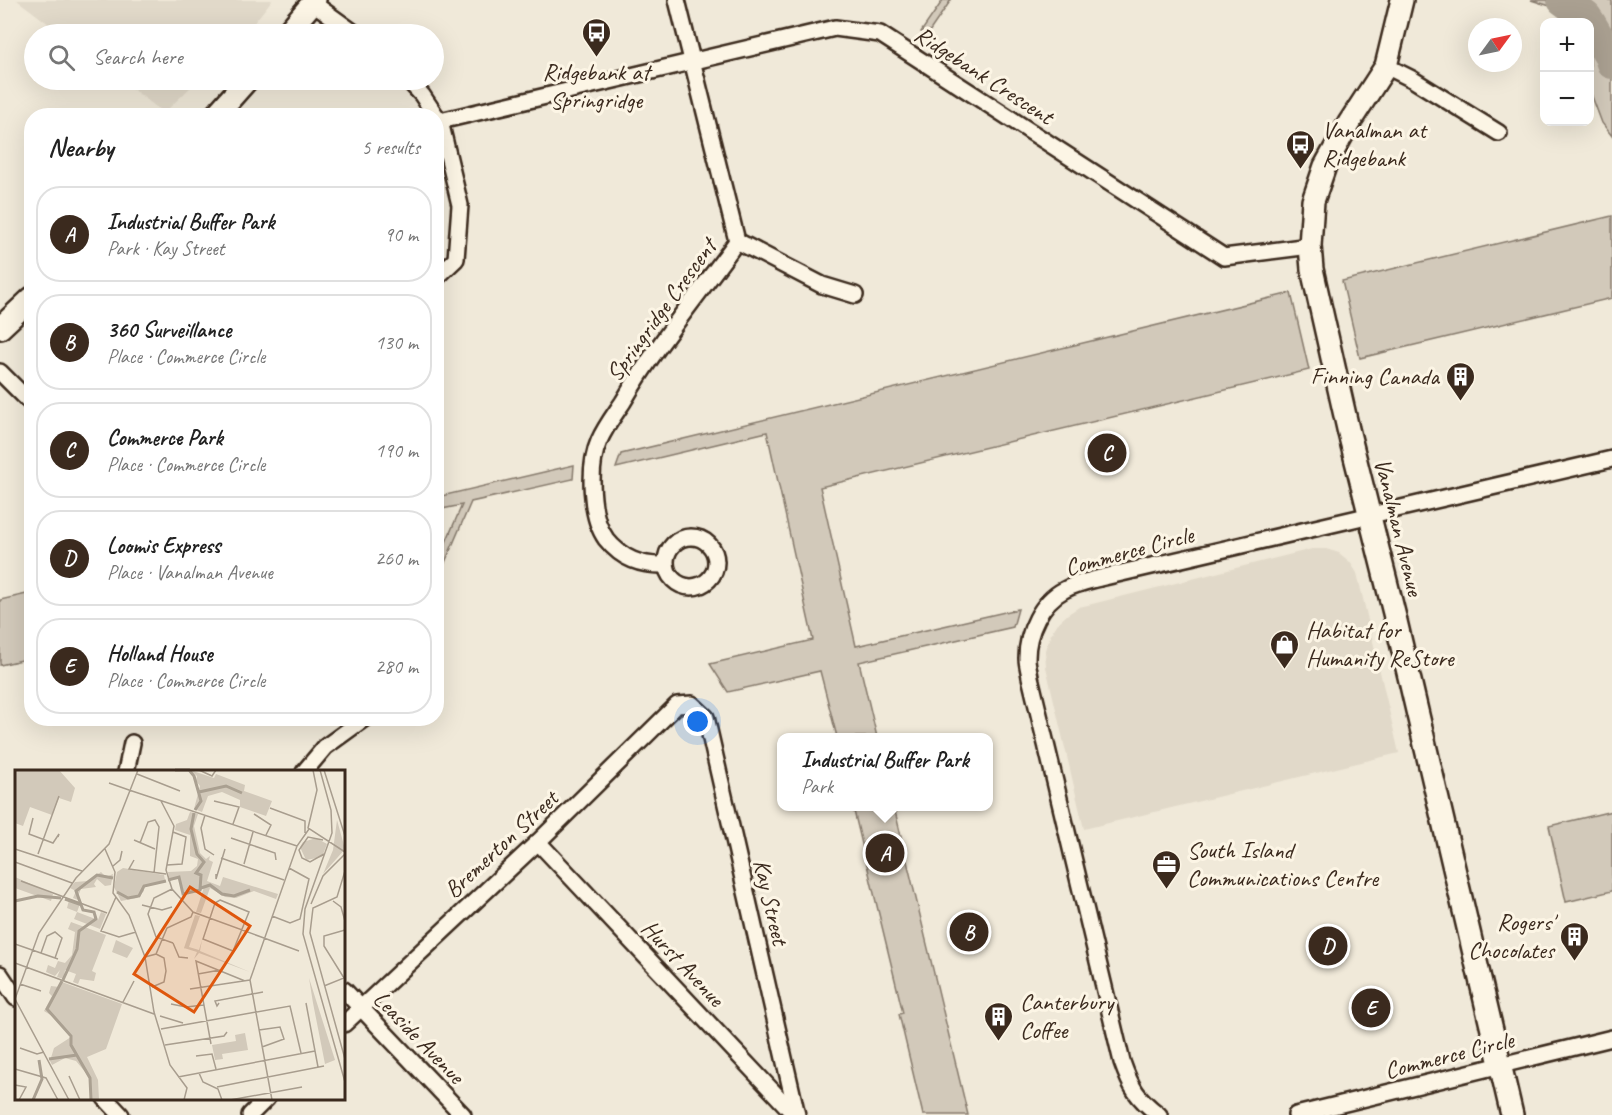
<!DOCTYPE html>
<meta charset="utf-8">
<style>
:root{--surface:#fff;--page:#f6f6f6;--text:#222;--muted:#767676;--line:#e0e0e0;--accent:#3b2a1e}
body{margin:0;font-family:Caveat,sans-serif;background:var(--page);color:var(--text)}
.controls{position:absolute;right:18px;top:18px;display:grid;overflow:hidden;border-radius:12px;box-shadow:0 6px 24px #0002}
.controls button{width:54px;height:54px;display:grid;place-items:center;padding:0;border:0;border-bottom:2px solid var(--line);background:var(--surface);color:var(--text);font:30px sans-serif}
.compass{position:absolute;left:1468px;top:18px;width:54px;height:54px;border-radius:50%;background:var(--surface);box-shadow:0 6px 24px #0002;rotate:57deg}
.you{position:absolute;left:698px;top:722px;width:21px;height:21px;margin:-15px;border:4px solid #fff;border-radius:50%;background:#1a73e8;box-shadow:0 0 0 9px #1a73e833}
.badge{display:grid;place-items:center;width:39px;height:39px;border-radius:50%;background:var(--accent);color:#fff;font-size:20px;font-weight:700}
.pin{position:absolute;translate:-50% -50%;border:3px solid #fff;box-shadow:0 2px 6px #0006}
.popup{position:absolute;left:777px;top:733px;width:216px;height:78px;box-sizing:border-box;display:grid;place-content:center;border-radius:12px;background:var(--surface);filter:drop-shadow(0 2px 4px #0005);font-size:20px;white-space:nowrap;color:var(--muted)}
.popup b{font-size:22px;color:var(--text)}
.popup::after{content:'';position:absolute;left:50%;top:100%;margin-left:-12px;border:12px solid transparent;border-top-color:var(--surface)}
.list{margin:0;padding:0;list-style:none}
h2{display:flex;justify-content:space-between;align-items:center;height:78px;margin:0;padding:0 24px;font-size:26px}
h2 small{font-size:20px;font-weight:400;color:var(--muted)}
.list li{display:grid;grid-template-columns:39px 1fr auto;gap:18px;align-items:center;box-sizing:border-box;height:96px;margin:0 12px 12px;padding:0 12px;border:2px solid var(--line);border-radius:24px}
.list b{display:block;font-size:22px;white-space:nowrap}
.list p{margin:0;font-size:20px;white-space:nowrap;color:var(--muted)}
.list em{font-size:20px;font-style:normal;color:var(--muted)}
.icon{flex:none;width:33px;height:33px;fill:none;stroke:currentColor;stroke-width:2;stroke-linecap:round;stroke-linejoin:round}
.map{position:relative;flex:none;width:1612px;height:1115px;overflow:hidden}
.search{position:absolute;background:var(--surface);box-shadow:0 6px 24px #0002;left:24px;top:24px;width:420px;height:66px;display:flex;align-items:center;gap:15px;box-sizing:border-box;padding:0 21px;border-radius:33px;color:var(--muted);font-size:22px}
.panel{position:absolute;background:var(--surface);box-shadow:0 6px 24px #0002;left:24px;top:108px;width:420px;height:618px;border-radius:24px}
.map>svg:first-child{display:block}
.built{fill:#e1d9c9}
.green{fill:#d2c9ba;stroke:#867a6c;stroke-width:1.5}
.lines{fill:none;stroke-linecap:round;stroke-linejoin:round}
.river{stroke:#aaa091;stroke-width:32}
.street-casing{stroke:#3b2a1e;stroke-width:20}
.secondary-casing{stroke:#3b2a1e;stroke-width:26}
.street{stroke:#fcf5e5;stroke-width:15}
.secondary{stroke:#fcf5e5;stroke-width:21}
.labels{text-anchor:middle;dominant-baseline:central;stroke-width:6;stroke-linejoin:round;paint-order:stroke}
.poi-label{font-size:24px;fill:#3b2a1e;stroke:#fcf5e5;text-anchor:start}
.street-label{font-size:24px;fill:#3b2a1e;stroke:#fcf5e5}
.inset-river{fill:none;stroke:#aaa091;stroke-width:3}
.inset-road{fill:none;stroke:#a89d8e;stroke-width:1.5}
.view{fill:#df570d;fill-opacity:0.15;stroke:#df570d;stroke-width:3}
.inset-edge{fill:none;stroke:#3b2a1e;stroke-width:3}
</style>
<div class="map">
<svg width="1612" height="1115" viewBox="0 0 1612 1115">
<rect width="100%" height="100%" fill="#f0e9d9"/>
<filter id="ink" filterUnits="userSpaceOnUse"><feTurbulence type="fractalNoise" baseFrequency=".0167" numOctaves="2"/><feDisplacementMap in="SourceGraphic" scale="12" xChannelSelector="R" yChannelSelector="G"/><feConvolveMatrix kernelMatrix="1 2 1 2 8 2 1 2 1" color-interpolation-filters="sRGB"/></filter>
<g filter="url(#ink)">
<g class="built">
<path d="M 17,0 L 272,0 L 245,34 L 62,34 Z"/>
<path d="M 121,80 L 198,80 L 164,113 Z"/>
<path d="M 1312,549 L 1326,549 L 1339,553 L 1350,562 L 1357,573 L 1399,753 L 1084,829 L 1046,667 L 1045,650 L 1051,634 L 1058,623 L 1068,614 L 1079,607 L 1088,605 Z"/>
</g>
<g class="green">
<path d="M 943,0 L 951,0 L 927,35 L 921,32 Z"/>
<path d="M 1531,0 L 1612,0 L 1612,136 L 1602,123 L 1590,91 L 1590,22 L 1576,22 L 1550,6 Z"/>
<path d="M 1612,216 L 1612,298 L 1360,358 L 1342,281 Z"/>
<path d="M 1291,293 L 1309,370 L 820,487 L 856,646 L 1018,609 L 1013,627 L 859,662 L 877,737 L 837,737 L 820,671 L 728,692 L 710,664 L 813,640 L 767,432 L 616,468 L 621,454 Z"/>
<path d="M 574,465 L 573,479 L 471,502 L 437,581 L 437,563 L 462,505 L 437,510 L 437,497 Z"/>
<path d="M 31,593 L 31,658 L 0,665 L 0,600 Z"/>
<path d="M 853,807 L 894,807 L 968,1115 L 923,1115 L 899,1014 L 903,1013 Z"/>
<path d="M 1612,811 L 1612,891 L 1566,902 L 1549,826 Z"/>
</g>
<g class="lines">
<g class="river">
<path d="M 1563,0 L 1586,17 L 1589,22"/>
<path d="M 1590,23 L 1610,57 L 1612,63"/>
</g>
<defs>
<g id="street">
<path d="M 677,0 L 737,241"/>
<path d="M 313,3 L 356,34"/>
<path d="M 1386,66 L 1412,79 L 1499,133"/>
<path d="M 408,80 L 422,95 L 436,116"/>
<path d="M 436,116 L 440,121 L 835,28 L 880,34 L 1224,257 L 1310,246"/>
<path d="M 737,241 L 822,285 L 855,295"/>
<path d="M 436,278 L 456,259 L 460,205 L 440,121"/>
<path d="M 0,372 L 32,404"/>
<circle cx="691" cy="562" r="25"/>
<path d="M 666,565 C 641,566 622,559 606,539 C 590,517 588,466 599,441 C 605,427 615,414 623,402 C 656,345 699,294 737,241"/>
<path d="M 126,772 L 132,743"/>
<path d="M 304,772 L 325,747 L 365,718"/>
<path d="M 538,842 L 795,1115"/>
<path d="M 0,974 L 16,998"/>
<path d="M 344,990 L 463,1115"/>
<path d="M 344,1024 L 538,842 L 677,705 L 692,704 L 706,717 L 797,1115"/>
<path d="M 105,1098 L 121,1115"/>
<path d="M 250,1115 L 267,1098"/>
<path d="M 1159,1115 C 1137,1098 1131,1088 1122,1062 L 1030,677 C 1029,670 1027,664 1027,658 C 1027,632 1041,602 1064,590 C 1074,584 1088,581 1100,578 L 1612,459"/>
<path d="M 1296,1115 L 1612,1038"/>
</g>
<g id="secondary">
<path d="M 1402,0 L 1386,66 L 1349,123 L 1325,166 L 1313,201 L 1310,246 L 1312,269 L 1348,429 L 1395,617 L 1512,1115"/>
<path d="M 286,34 L 315,0"/>
<path d="M 215,116 L 247,80"/>
<path d="M 0,328 L 32,298"/>
</g>
</defs>
<use href="#street" class="street-casing"/>
<use href="#secondary" class="secondary-casing"/>
<use href="#street" class="street"/>
<use href="#secondary" class="secondary"/>
</g>
</g>
<defs>
<symbol id="bus-pin" viewBox="-11 -11 22 30"><path d="M0 17L-7.5 6A9.5 9.5 0 1 1 7.5 6Z" fill="#3b2a1e" stroke="#fcf5e5"/><path d="M-5-6H5V4H4V6H2V4H-2V6H-4V4H-5ZM-3.5-4V0h7V-4ZM-3.5 1.2v1.5H-2V1.2ZM2 1.2v1.5H3.5V1.2Z" fill="#fff"/></symbol>
<symbol id="building-pin" viewBox="-11 -11 22 30"><path d="M0 17L-7.5 6A9.5 9.5 0 1 1 7.5 6Z" fill="#3b2a1e" stroke="#fcf5e5"/><path d="M-4-6H4V6H1V3H-1V6H-4ZM-2.5-4.3h1.7v1.8h-1.7ZM.8-4.3h1.7v1.8H.8ZM-2.5-1h1.7V.8h-1.7ZM.8-1h1.7V.8H.8Z" fill="#fff"/></symbol>
<symbol id="shop-pin" viewBox="-11 -11 22 30"><path d="M0 17L-7.5 6A9.5 9.5 0 1 1 7.5 6Z" fill="#3b2a1e" stroke="#fcf5e5"/><path d="M-5-2.5h2.3a2.7 3.5 0 0 1 5.4 0H5L5.5 6h-11ZM-1.5-2.5h3a1.5 2.3 0 0 0-3 0Z" fill="#fff"/></symbol>
<symbol id="office-pin" viewBox="-11 -11 22 30"><path d="M0 17L-7.5 6A9.5 9.5 0 1 1 7.5 6Z" fill="#3b2a1e" stroke="#fcf5e5"/><path d="M-6-3h4V-5.5h4V-3h4V5H-6ZM-1-4.5V-3h2v-1.5ZM-6 0V1H6V0Z" fill="#fff"/></symbol>
</defs>
<g fill-rule="evenodd">
<use href="#bus-pin" x="580" y="16" width="33" height="45"/>
<use href="#bus-pin" x="1284" y="128" width="33" height="45"/>
<use href="#building-pin" x="1444" y="360" width="33" height="45"/>
<use href="#shop-pin" x="1268" y="628" width="33" height="45"/>
<use href="#office-pin" x="1150" y="848" width="33" height="45"/>
<use href="#building-pin" x="1558" y="920" width="33" height="45"/>
<use href="#building-pin" x="982" y="1000" width="33" height="45"/>
</g>
<g class="labels">
<g class="poi-label">
<text x="596" y="72" text-anchor="middle">Ridgebank at<tspan x="596" dy="28">Springridge</tspan></text>
<text x="1322" y="130">Vanalman at<tspan x="1322" dy="28">Ridgebank</tspan></text>
<text x="1439" y="376" text-anchor="end">Finning Canada</text>
<text x="1306" y="630">Habitat for<tspan x="1306" dy="28">Humanity ReStore</tspan></text>
<text x="1187" y="850">South Island<tspan x="1187" dy="28">Communications Centre</tspan></text>
<text x="1554" y="922" text-anchor="end">Rogers'<tspan x="1554" dy="28">Chocolates</tspan></text>
<text x="1020" y="1002">Canterbury<tspan x="1020" dy="28">Coffee</tspan></text>
</g>
<g class="street-label">
<text transform="translate(984 75) rotate(33)">Ridgebank Crescent</text>
<text transform="translate(661 310) rotate(-54)">Springridge Crescent</text>
<text transform="translate(1399 527) rotate(76)">Vanalman Avenue</text>
<text transform="translate(1129 551) rotate(-15)">Commerce Circle</text>
<text transform="translate(501 844) rotate(-43)">Bremerton Street</text>
<text transform="translate(771 902) rotate(77)">Kay Street</text>
<text transform="translate(683 963) rotate(47)">Hurst Avenue</text>
<text transform="translate(419 1037) rotate(46)">Leaside Avenue</text>
<text transform="translate(1449 1055) rotate(-14)">Commerce Circle</text>
</g>
</g>
<g transform="translate(15 770)">
<rect width="330" height="330" fill="#f0e9d9"/>
<path d="M 0,0 L 44,0 L 60,18 L 56,32 L 44,28 L 37,45 L 15,37 L 8,56 L 0,53 ZM 175,0 L 199,8 L 201,4 L 230,15 L 229,21 L 257,31 L 251,46 L 225,37 L 225,30 L 207,22 L 193,26 L 187,42 L 179,39 L 185,16 L 181,11 L 182,6 ZM 175,42 L 183,44 L 179,56 L 185,83 L 191,89 L 195,86 L 194,90 L 198,92 L 192,111 L 205,116 L 208,107 L 263,124 L 261,129 L 239,121 L 221,128 L 210,127 L 195,118 L 186,143 L 181,142 L 189,117 L 185,122 L 169,123 L 165,109 L 154,110 L 153,102 L 176,101 L 182,96 L 183,89 L 175,86 L 175,65 L 160,60 L 161,54 L 172,50 ZM 322,50 L 330,79 L 308,104 L 318,80 ZM 301,68 L 312,74 L 307,87 L 291,90 L 285,77 L 288,72 ZM 108,98 L 149,105 L 150,110 L 128,117 L 129,121 L 122,128 L 106,131 L 99,117 L 102,102 ZM 86,102 L 91,107 L 98,104 L 96,115 L 90,116 L 82,109 L 79,114 L 81,117 L 66,119 L 63,126 L 66,131 L 58,128 L 61,121 L 55,118 L 60,112 L 73,111 ZM 0,107 L 38,124 L 36,131 L 0,118 ZM 54,130 L 65,134 L 62,142 L 83,150 L 86,142 L 91,144 L 85,159 L 59,149 L 62,142 L 52,138 ZM 180,145 L 185,146 L 174,177 L 184,180 L 187,170 L 185,181 L 235,202 L 184,183 L 179,189 L 182,182 L 169,178 L 166,187 ZM 56,152 L 91,165 L 77,201 L 81,203 L 79,211 L 65,209 L 63,214 L 58,212 L 61,204 L 50,200 L 49,209 L 42,207 L 45,200 L 40,206 L 31,202 L 33,195 L 40,198 L 43,191 L 50,193 L 57,185 L 60,162 L 53,159 ZM 101,170 L 118,178 L 112,188 L 97,182 ZM 294,208 L 320,290 L 310,294 L 298,233 ZM 47,212 L 107,234 L 91,279 L 72,287 L 83,310 L 84,330 L 75,330 L 76,309 L 61,291 L 50,288 L 37,295 L 35,291 L 39,278 L 56,267 L 42,249 L 29,241 L 37,226 L 34,223 L 36,216 L 44,217 ZM 230,263 L 233,280 L 207,284 L 208,289 L 200,290 L 197,275 L 221,271 L 220,265 Z" fill="#d2c9ba"/>
<path class="inset-river" d="M 160,0 L 174,0 L 179,6 L 186,31 L 180,40M 184,22 L 211,16 L 227,23M 153,110 L 164,107 L 168,124 L 185,120 L 186,105 L 181,103 L 189,92 L 182,84 L 176,59 L 179,43M 186,118 L 195,115 L 207,124 L 219,126 L 235,120M 102,122 L 113,128 L 124,126 L 129,116 L 151,111M 50,129 L 67,135M 0,131 L 23,126 L 46,128M 48,210 L 62,179 L 64,161 L 81,149 L 79,142 L 68,140 L 61,121 L 82,105 L 98,108M 47,211 L 32,239 L 56,266 L 56,275 L 75,308 L 76,330M 34,289 L 62,285M 18,330 L 27,309 L 24,290"/>
<path class="inset-road" d="M 184,0 L 197,6 L 201,0M 298,0 L 302,20 L 293,58 L 330,82M 305,0 L 316,40 L 317,63 L 290,139 L 288,164 L 330,312M 309,0 L 330,66M 122,4 L 165,21M 94,13 L 114,20M 114,20 L 282,76M 146,31 L 159,56 L 151,100 L 157,119 L 178,142 L 249,168M 199,31 L 224,37 L 218,54M 255,38 L 290,51 L 290,63M 239,44 L 256,55 L 251,65M 190,45 L 186,58 L 190,79 L 199,85M 18,48 L 14,64 L 38,73 L 44,64 L 43,67M 216,68 L 260,83 L 261,90M 119,70 L 140,79M 308,70 L 293,67 L 284,80 L 287,88 L 295,92 L 309,84M 125,73 L 133,52 L 140,50 L 144,57 L 139,103M 0,79 L 67,101M 90,79 L 100,102 L 98,123 L 114,145 L 130,187 L 139,242 L 155,295 L 172,318 L 169,330M 23,84 L 44,26M 206,88 L 269,110M 119,90 L 114,99 L 151,104M 0,92 L 57,113M 229,94 L 238,62M 152,95 L 167,94 L 171,67 L 158,62M 98,96 L 105,90 L 107,81M 330,101 L 322,127 L 298,138 L 295,163 L 330,289M 201,104 L 201,109 L 210,79M 6,111 L 92,143M 157,119 L 139,128 L 133,144 L 141,167 L 158,173M 101,127 L 86,161 L 104,167 L 121,162M 205,130 L 234,142 L 218,181 L 188,169 L 200,133 ZM 318,131 L 326,137 L 330,151M 296,134 L 308,106 L 330,84M 127,135 L 147,140 L 157,137M 257,146 L 275,153 L 285,149 L 294,109 L 274,98M 249,168 L 284,181M 158,173 L 164,187 L 173,188M 0,174 L 43,189M 26,183 L 32,166 L 40,162 L 47,168 L 40,188M 130,187 L 141,184 L 152,158 L 176,147 L 178,142M 0,193 L 139,244M 183,204 L 205,200M 5,214 L 26,221M 309,216 L 329,208 L 309,176 L 309,166 L 330,160M 137,217 L 149,212 L 151,201 L 149,188 L 141,184M 175,219 L 235,210M 0,229 L 24,163 L 61,108 L 94,74 L 123,0M 0,229 L 54,330M 108,232 L 119,211M 204,233 L 202,236 L 200,231 L 248,222M 291,233 L 303,297M 156,234 L 171,237 L 189,235M 145,246 L 168,253M 146,259 L 275,236 L 286,283M 244,260 L 265,257 L 269,269 L 247,277M 196,274 L 181,191 L 230,211M 150,275 L 209,266 L 212,262M 5,278 L 22,284 L 29,282M 181,286 L 197,284 L 201,299M 0,299 L 31,308 L 43,330M 184,303 L 188,312 L 203,319 L 207,330M 54,306 L 65,330M 163,307 L 300,281M 0,315 L 11,317 L 4,330M 202,317 L 309,296M 215,330 L 287,317M 257,330 L 235,210 L 282,76 L 294,59"/>
<path class="view" d="M 175,117 L 235,156 L 179,242 L 119,204 Z"/>
<rect width="330" height="330" class="inset-edge"/>
</g>
</svg>
<div class="controls">
<button>+</button>
<button>−</button>
</div>
<svg class="compass" viewBox="-18 -18 36 36"><path d="M0-13l5 13h-10z" fill="#e53935"/><path d="M0 13l5-13h-10z" fill="#767676"/></svg>
<div class="you"></div>
<div class="pin badge" style="left:885px;top:853px">A</div>
<div class="popup"><b>Industrial Buffer Park</b>Park</div>
<div class="pin badge" style="left:969px;top:932px">B</div>
<div class="pin badge" style="left:1107px;top:453px">C</div>
<div class="pin badge" style="left:1328px;top:946px">D</div>
<div class="pin badge" style="left:1371px;top:1008px">E</div>
<div class="search"><svg class="icon" aria-label="search" viewBox="0 0 24 24"><circle cx="10" cy="10" r="6"/><path d="M15 15l6 6"/></svg>Search here</div>
<section class="panel">
<h2>Nearby<small>5 results</small></h2>
<ul class="list">
<li><span class="badge">A</span><div><b>Industrial Buffer Park</b><p>Park · Kay Street</p></div><em>90 m</em></li>
<li><span class="badge">B</span><div><b>360 Surveillance</b><p>Place · Commerce Circle</p></div><em>130 m</em></li>
<li><span class="badge">C</span><div><b>Commerce Park</b><p>Place · Commerce Circle</p></div><em>190 m</em></li>
<li><span class="badge">D</span><div><b>Loomis Express</b><p>Place · Vanalman Avenue</p></div><em>260 m</em></li>
<li><span class="badge">E</span><div><b>Holland House</b><p>Place · Commerce Circle</p></div><em>280 m</em></li>
</ul>
</section>
</div>
